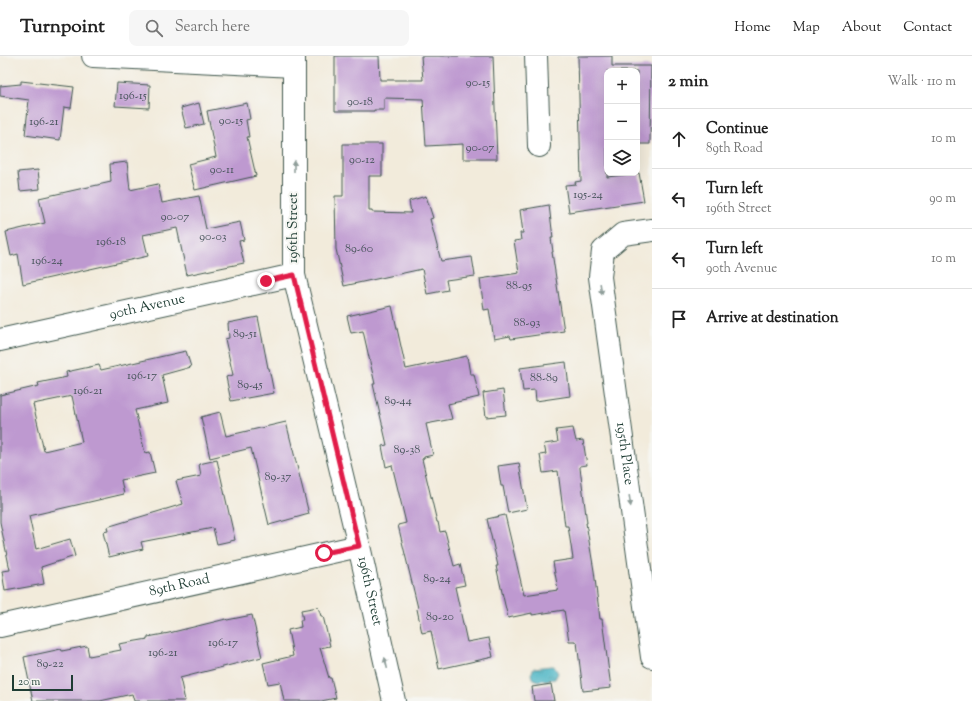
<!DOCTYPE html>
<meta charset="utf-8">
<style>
:root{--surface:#fff;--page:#f6f6f6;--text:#222;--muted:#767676;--line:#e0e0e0}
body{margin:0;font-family:"Sorts Mill Goudy",serif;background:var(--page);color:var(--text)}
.controls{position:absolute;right:12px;top:12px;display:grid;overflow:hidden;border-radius:8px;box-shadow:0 4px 16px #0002}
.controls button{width:36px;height:36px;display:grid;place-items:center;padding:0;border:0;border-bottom:1px solid var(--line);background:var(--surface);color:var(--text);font:20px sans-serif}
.scale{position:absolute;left:12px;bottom:10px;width:61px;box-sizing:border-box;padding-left:4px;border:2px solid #1f3d34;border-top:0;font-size:11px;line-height:14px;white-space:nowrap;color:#1f3d34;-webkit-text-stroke:3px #f6f6f2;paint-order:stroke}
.stop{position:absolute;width:12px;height:12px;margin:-9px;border:3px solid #e11d48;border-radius:50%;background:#fff}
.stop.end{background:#e11d48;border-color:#fff;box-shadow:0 1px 4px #0008}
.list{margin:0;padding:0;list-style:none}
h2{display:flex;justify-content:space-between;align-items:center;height:52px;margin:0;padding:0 16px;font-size:17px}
h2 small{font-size:13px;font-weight:400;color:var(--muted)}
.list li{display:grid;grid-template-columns:26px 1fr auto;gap:12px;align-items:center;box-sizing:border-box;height:60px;padding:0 16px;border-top:1px solid var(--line)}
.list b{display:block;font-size:15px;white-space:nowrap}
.list p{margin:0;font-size:13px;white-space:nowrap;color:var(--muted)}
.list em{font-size:13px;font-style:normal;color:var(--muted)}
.icon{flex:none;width:22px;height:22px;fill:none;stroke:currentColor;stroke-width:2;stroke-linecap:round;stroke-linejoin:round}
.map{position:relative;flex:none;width:652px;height:645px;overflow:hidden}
header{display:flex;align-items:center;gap:24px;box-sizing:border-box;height:56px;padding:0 20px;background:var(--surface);border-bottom:1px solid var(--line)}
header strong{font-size:19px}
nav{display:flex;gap:22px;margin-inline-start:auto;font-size:14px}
.search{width:280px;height:36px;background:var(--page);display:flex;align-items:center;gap:10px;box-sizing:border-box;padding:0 14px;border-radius:8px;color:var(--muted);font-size:15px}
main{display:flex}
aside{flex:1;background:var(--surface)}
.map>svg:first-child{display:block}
.water{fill:url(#water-ripples);stroke:#32787c}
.building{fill:#be99d0;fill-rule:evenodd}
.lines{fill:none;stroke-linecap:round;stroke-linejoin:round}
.street-casing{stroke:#3f574d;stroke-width:24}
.street{stroke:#fff;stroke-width:22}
.oneway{fill:#8f9e9a}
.route{stroke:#e11d48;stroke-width:5}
.labels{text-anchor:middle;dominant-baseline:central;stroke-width:4;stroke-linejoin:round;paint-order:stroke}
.number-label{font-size:12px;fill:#47545b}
.street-label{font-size:14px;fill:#1f3d34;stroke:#f6f6f2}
</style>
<header>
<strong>Turnpoint</strong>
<div class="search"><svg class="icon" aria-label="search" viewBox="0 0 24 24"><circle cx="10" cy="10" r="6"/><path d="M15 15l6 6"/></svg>Search here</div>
<nav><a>Home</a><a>Map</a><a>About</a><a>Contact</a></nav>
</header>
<main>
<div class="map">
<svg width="652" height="645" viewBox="0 0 652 645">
<defs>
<pattern id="water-ripples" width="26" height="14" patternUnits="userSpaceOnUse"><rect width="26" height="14" fill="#46b3c3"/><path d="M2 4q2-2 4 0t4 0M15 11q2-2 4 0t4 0" fill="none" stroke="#3a939f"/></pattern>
</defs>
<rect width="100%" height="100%" fill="#f6f6f2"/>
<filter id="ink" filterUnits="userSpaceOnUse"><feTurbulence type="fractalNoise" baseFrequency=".025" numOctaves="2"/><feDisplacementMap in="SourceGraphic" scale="8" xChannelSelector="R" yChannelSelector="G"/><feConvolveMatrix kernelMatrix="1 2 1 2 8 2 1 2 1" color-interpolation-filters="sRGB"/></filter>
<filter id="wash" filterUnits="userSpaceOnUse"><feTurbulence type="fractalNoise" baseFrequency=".012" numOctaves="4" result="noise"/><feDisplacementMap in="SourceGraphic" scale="16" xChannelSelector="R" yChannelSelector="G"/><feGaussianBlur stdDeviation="0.9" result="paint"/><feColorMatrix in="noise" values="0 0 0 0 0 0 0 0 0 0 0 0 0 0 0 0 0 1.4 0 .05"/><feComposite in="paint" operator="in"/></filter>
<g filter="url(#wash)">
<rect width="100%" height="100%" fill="#f2ebdb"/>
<path class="water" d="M 551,610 L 554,610 L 558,617 L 555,623 L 538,625 L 532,622 L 531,618 L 534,612 Z"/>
<g id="blocks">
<g class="building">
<path d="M 335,0 L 379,0 L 380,24 L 423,24 L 421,0 L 493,0 L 497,103 L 463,103 L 463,88 L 426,90 L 423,43 L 384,42 L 384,54 L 374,54 L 374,55 L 335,55 Z"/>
<path d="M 578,0 L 612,0 L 612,10 L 651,10 L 650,88 L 637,88 L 637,15 L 607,15 L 607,121 L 639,117 L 644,145 L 569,156 L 565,129 L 576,128 L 575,126 L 581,125 Z"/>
<path d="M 21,25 L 74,31 L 71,52 L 64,51 L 60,84 L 25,79 L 29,44 L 0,40 L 0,30 L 21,28 Z"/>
<path d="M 117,27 L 150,29 L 149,52 L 115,50 Z"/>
<path d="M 199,47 L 204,68 L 186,72 L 181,52 Z"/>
<path d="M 247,47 L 250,63 L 246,64 L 249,81 L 247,81 L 256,120 L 195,134 L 188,108 L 216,101 L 207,55 Z"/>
<path d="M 343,88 L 382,88 L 382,120 L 369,120 L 369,155 L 372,155 L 372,156 L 411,157 L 409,145 L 426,140 L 433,162 L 430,163 L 441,205 L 472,201 L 475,220 L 446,224 L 448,234 L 427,238 L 422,213 L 344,230 L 336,193 L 335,140 L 343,140 Z"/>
<path d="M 127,106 L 130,134 L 158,128 L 162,147 L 199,140 L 206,173 L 240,166 L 244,184 L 239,185 L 244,207 L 187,219 L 177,172 L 143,179 L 148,200 L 23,228 L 18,198 L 11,200 L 6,176 L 45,167 L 39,142 L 111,126 L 110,108 Z"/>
<path d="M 38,114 L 40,133 L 20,135 L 18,116 Z"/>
<path d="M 549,149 L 553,182 L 551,182 L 553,196 L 552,196 L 564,275 L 511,283 L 510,280 L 494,283 L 489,253 L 484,254 L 480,223 L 519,217 L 514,185 L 521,184 L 520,177 L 523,177 L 520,154 Z"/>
<path d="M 392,250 L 406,313 L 467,300 L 470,318 L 474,318 L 479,341 L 448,348 L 452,363 L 426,368 L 433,399 L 424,401 L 424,402 L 422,403 L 437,466 L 438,466 L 440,476 L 445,475 L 454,510 L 460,508 L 465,529 L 455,531 L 467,586 L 489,582 L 493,601 L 439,613 L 431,575 L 422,577 L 417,553 L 418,552 L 398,469 L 406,467 L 392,409 L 386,411 L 382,390 L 387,389 L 373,328 L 375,328 L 363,275 L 351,277 L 347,260 Z"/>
<path d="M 258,261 L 268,312 L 269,312 L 274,337 L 231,345 L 226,321 L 233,319 L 225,283 L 229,282 L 228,267 Z"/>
<path d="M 186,295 L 191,311 L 162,319 L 168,347 L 135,354 L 145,397 L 150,396 L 155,417 L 121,424 L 124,438 L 29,460 L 36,493 L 70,483 L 75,500 L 41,511 L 44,528 L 5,535 L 2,515 L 10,514 L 0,466 L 0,339 L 39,330 L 38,327 L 67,321 L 66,316 L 99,309 L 101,314 ZM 72,340 L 82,386 L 44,395 L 33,348 Z"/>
<path d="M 566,306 L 570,340 L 536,345 L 535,334 L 523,335 L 520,312 Z"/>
<path d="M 503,334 L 506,359 L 486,361 L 483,337 Z"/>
<path d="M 220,356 L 226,380 L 286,366 L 309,458 L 269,469 L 251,392 L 210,402 L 201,361 Z"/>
<path d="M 573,372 L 576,385 L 583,384 L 587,409 L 580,410 L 580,412 L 587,467 L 586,467 L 594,515 L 600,563 L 602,563 L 611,632 L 583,635 L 577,586 L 575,586 L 575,585 L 569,585 L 564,554 L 532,559 L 532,557 L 508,562 L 496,510 L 498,510 L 496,501 L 487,463 L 505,459 L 524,539 L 558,534 L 553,506 L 573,503 L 568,470 L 565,470 L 558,415 L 543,417 L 540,399 L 546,398 L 544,388 L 558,386 L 556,374 Z"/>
<path d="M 217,404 L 235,484 L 217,488 L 213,472 L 141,486 L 143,493 L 109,501 L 103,476 L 108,475 L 107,471 L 183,448 L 176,425 L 201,420 L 199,408 Z"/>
<path d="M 519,407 L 527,453 L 508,457 L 503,430 L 501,430 L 498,410 Z"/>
<path d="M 318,551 L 321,560 L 323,560 L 330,590 L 320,592 L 329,622 L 331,622 L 336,642 L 321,645 L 284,645 L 280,626 L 268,628 L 263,607 L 293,600 L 288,574 L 301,571 L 300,564 L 303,564 L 301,554 Z"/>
<path d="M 252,559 L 262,601 L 180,622 L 185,645 L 134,645 L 132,638 L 100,645 L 33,645 L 24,601 L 61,593 L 62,595 L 87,590 L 89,600 L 121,594 L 119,588 L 148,583 L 148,581 L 169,577 L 226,563 L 227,564 Z"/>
<path d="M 551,628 L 554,645 L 534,645 L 532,631 Z"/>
</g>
</g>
</g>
<g filter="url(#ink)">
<use href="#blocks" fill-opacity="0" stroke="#3f574d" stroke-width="1"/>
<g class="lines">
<defs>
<g id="street">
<path d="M 93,0 L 294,10"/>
<path id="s1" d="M 294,0 L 294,219 L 359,490 L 394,645"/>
<path d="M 536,0 L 539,90"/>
<path id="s2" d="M 652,174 L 623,178 L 603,195 L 600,221 L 652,601"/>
<path id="s3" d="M 0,284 L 294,219"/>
<path id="s4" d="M 0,570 L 359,490"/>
</g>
</defs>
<use href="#street" class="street-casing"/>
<use href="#street" class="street"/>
</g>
<defs><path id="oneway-solid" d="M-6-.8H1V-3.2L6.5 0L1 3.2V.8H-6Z"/></defs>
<g class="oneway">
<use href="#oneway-solid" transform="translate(294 110) rotate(-90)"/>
<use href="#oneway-solid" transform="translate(601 233) rotate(82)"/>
<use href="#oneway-solid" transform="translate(630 445) rotate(82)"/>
<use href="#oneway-solid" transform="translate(386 607) rotate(-103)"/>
</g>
</g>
<g class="lines" filter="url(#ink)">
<path class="route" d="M 266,225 L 294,219 L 359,490 L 324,497"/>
</g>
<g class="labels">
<g class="number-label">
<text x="478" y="27">90-15</text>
<text x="133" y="40">196-15</text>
<text x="360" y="46">90-18</text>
<text x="231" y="65">90-15</text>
<text x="44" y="66">196-21</text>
<text x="480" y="92">90-07</text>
<text x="362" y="104">90-12</text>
<text x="222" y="114">90-11</text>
<text x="588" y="139">195-24</text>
<text x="175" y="161">90-07</text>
<text x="213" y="181">90-03</text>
<text x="111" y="186">196-18</text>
<text x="359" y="193">89-60</text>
<text x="47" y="205">196-24</text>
<text x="519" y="230">88-95</text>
<text x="527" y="267">88-93</text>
<text x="245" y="278">89-51</text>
<text x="142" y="320">196-17</text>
<text x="544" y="322">88-89</text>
<text x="250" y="329">89-45</text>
<text x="88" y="335">196-21</text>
<text x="398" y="345">89-44</text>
<text x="407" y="394">89-38</text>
<text x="278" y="421">89-37</text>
<text x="437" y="523">89-24</text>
<text x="440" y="561">89-20</text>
<text x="223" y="587">196-17</text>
<text x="163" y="597">196-21</text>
<text x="50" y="608">89-22</text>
</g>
<g class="street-label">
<text transform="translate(294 172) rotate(-90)">196th Street</text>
<text stroke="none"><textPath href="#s3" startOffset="151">90th Avenue</textPath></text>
<text stroke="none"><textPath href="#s2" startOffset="260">195th Place</textPath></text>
<text stroke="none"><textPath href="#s4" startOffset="184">89th Road</textPath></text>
<text stroke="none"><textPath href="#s1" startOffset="544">196th Street</textPath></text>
</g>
</g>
</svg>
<div class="controls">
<button>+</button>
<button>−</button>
<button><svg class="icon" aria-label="layers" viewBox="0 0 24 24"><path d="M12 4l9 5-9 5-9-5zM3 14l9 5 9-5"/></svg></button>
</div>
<div class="scale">20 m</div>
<div class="stop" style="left:324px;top:497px"></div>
<div class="stop end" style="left:266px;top:225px"></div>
</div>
<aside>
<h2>2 min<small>Walk · 110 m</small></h2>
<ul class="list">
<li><svg class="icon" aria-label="ahead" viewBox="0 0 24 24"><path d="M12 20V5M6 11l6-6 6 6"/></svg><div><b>Continue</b><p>89th Road</p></div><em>10 m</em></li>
<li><svg class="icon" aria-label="left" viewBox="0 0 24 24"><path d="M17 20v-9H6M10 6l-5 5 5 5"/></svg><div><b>Turn left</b><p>196th Street</p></div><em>90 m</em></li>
<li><svg class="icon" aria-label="left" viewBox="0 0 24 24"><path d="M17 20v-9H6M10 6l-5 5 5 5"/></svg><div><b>Turn left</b><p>90th Avenue</p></div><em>10 m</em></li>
<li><svg class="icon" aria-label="arrive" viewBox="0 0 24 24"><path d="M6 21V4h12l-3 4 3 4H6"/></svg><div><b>Arrive at destination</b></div></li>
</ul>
</aside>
</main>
